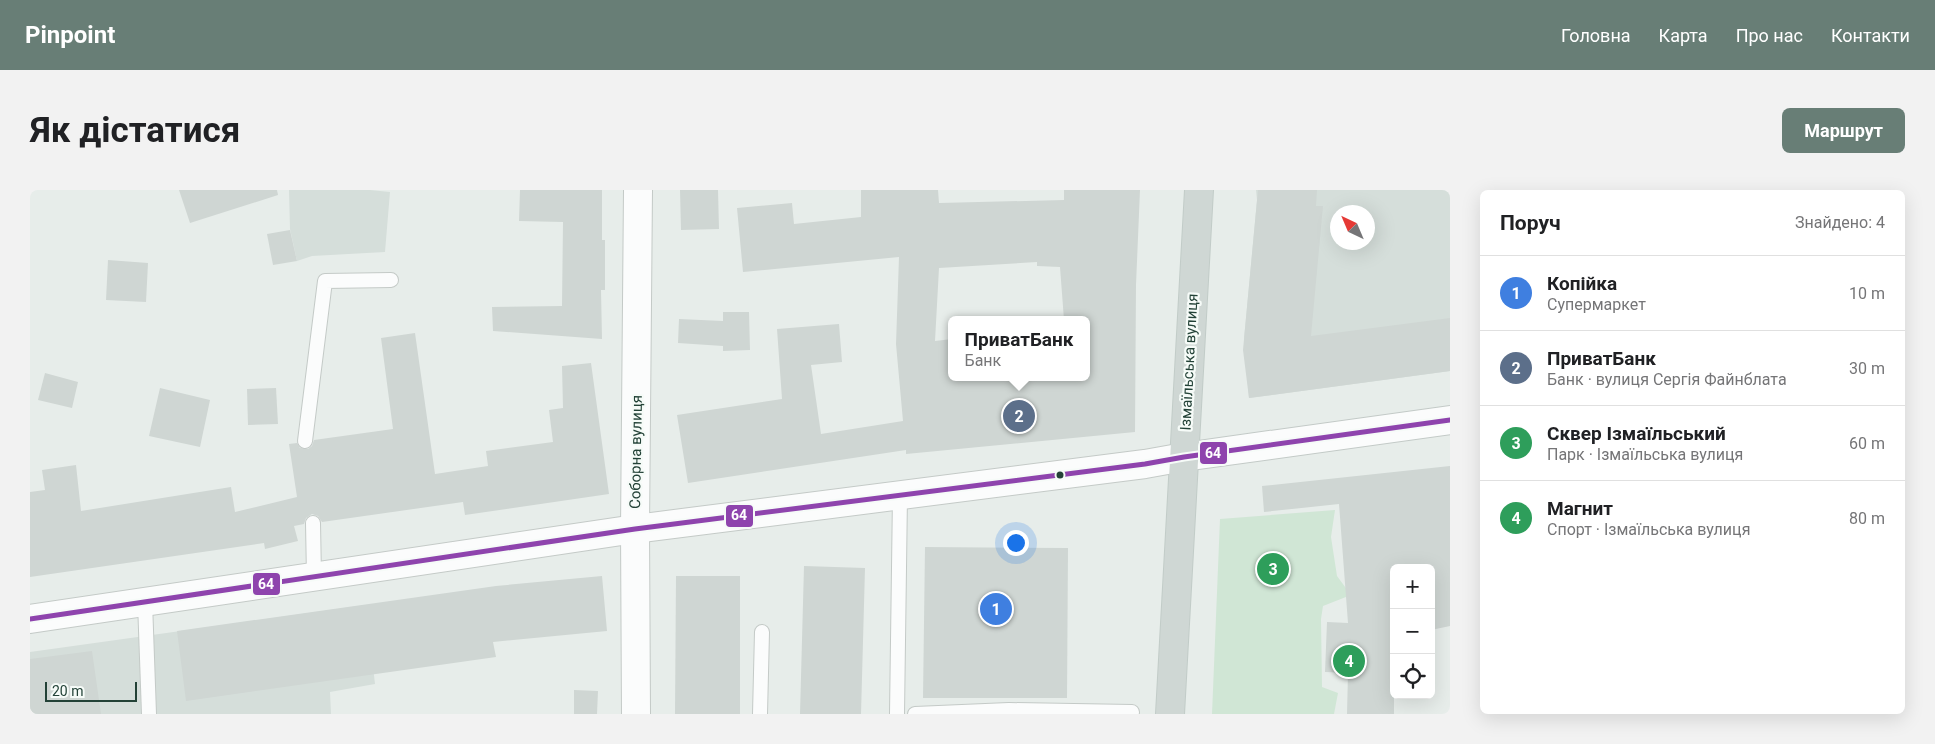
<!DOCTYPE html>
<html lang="uk">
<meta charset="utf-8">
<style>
:root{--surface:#fff;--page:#f2f2f2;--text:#202124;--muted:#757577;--line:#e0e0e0;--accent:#687e76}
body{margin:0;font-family:Roboto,sans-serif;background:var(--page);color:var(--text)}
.controls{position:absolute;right:15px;bottom:15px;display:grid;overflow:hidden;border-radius:8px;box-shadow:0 5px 20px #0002}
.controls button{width:45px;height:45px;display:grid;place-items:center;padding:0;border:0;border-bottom:1px solid var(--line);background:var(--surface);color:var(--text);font:25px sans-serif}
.compass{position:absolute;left:1300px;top:15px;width:45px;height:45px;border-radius:50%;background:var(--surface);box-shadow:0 5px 20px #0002;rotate:316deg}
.scale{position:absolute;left:15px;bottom:12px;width:92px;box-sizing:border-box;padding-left:5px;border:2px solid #234237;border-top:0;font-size:14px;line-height:18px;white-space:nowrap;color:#234237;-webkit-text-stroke:4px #f6fbf8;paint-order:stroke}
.you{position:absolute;left:985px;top:352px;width:18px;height:18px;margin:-12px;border:4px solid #fff;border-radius:50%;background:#1a73e8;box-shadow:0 0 0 8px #1a73e833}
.badge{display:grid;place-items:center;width:32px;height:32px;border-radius:50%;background:var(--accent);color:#fff;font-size:16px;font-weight:700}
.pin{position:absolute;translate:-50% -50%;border:2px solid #fff;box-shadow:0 1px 5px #0006}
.popup{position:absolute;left:918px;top:126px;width:142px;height:65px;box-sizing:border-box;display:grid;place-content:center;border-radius:8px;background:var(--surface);filter:drop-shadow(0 1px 4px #0005);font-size:16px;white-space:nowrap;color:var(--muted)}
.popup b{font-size:19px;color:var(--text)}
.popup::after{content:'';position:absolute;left:50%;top:100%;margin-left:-10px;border:10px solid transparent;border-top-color:var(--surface)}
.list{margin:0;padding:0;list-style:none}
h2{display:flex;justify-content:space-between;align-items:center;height:65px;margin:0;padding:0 20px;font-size:21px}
h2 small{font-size:16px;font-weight:400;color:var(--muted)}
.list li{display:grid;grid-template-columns:32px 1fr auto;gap:15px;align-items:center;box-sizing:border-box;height:75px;padding:0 20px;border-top:1px solid var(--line)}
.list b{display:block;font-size:19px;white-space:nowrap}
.list p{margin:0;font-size:16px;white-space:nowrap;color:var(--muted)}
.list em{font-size:16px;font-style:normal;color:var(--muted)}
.icon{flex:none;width:28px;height:28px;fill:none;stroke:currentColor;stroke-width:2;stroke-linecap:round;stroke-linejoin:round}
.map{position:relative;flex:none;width:1420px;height:524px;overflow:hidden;border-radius:8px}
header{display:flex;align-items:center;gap:30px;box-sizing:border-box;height:70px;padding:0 25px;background:var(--accent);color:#fff}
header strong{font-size:24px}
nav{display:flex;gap:28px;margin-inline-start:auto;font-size:18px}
.intro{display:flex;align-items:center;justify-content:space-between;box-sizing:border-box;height:120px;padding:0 30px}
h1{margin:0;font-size:35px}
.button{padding:12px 22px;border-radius:8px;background:var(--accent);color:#fff;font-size:18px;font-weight:700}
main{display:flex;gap:30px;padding:0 30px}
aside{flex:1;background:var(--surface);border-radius:8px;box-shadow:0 5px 20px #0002}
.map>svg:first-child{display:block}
.built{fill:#d5deda;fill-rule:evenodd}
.green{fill:#d0e6d5}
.building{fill:#cfd6d3;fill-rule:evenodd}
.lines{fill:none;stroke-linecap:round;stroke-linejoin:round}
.lane-casing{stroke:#c4cac7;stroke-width:16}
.street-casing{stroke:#c4cac7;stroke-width:30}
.secondary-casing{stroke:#c3cac7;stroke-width:30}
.primary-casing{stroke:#c2ccc8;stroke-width:30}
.lane{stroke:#fbfcfc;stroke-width:14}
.street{stroke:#fbfcfc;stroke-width:28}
.secondary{stroke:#fbfcfc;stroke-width:28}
.primary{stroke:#cfd7d4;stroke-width:28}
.bus-1-casing{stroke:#f6fbf8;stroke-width:9}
.bus-1{stroke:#8e44ad;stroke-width:5}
.bus-dot{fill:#234237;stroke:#f6fbf8;stroke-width:2}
.labels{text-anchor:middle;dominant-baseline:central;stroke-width:4.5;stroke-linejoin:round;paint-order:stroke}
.street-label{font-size:15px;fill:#234237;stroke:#f6fbf8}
.line-badge{stroke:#f6fbf8;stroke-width:2}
.badge-label{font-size:14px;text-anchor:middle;font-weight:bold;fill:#fff}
</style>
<header>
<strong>Pinpoint</strong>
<nav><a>Головна</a><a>Карта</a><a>Про нас</a><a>Контакти</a></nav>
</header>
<div class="intro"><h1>Як дістатися</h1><a class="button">Маршрут</a></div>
<main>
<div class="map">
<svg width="1420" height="524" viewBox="0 0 1420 524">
<rect width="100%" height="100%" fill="#e7edea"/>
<g class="built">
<path d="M 259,0 L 340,0 L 360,2 L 355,62 L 282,66 L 267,71 L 260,39 Z"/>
<path d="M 1226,0 L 1420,0 L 1420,181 L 1219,208 L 1214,149 L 1227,10 ZM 1308,22 L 1338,22 L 1338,52 L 1308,52 Z"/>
<path d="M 336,415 L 345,494 L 300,502 L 301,524 L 0,524 L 0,462 Z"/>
</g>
<path class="green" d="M 1305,320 L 1301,347 L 1307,386 L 1321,405 L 1293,416 L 1291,429 L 1292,497 L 1308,503 L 1304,524 L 1182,524 L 1190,329 Z"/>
<g class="building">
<path d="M 149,0 L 247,0 L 248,5 L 160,33 Z"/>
<path d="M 490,0 L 572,0 L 572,50 L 575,50 L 575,100 L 571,100 L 572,149 L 463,141 L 462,117 L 532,116 L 533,32 L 489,31 Z"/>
<path d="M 650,0 L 688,0 L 689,39 L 651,40 Z"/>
<path d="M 831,0 L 908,0 L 909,13 L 1034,10 L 1034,0 L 1110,0 L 1106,95 L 1105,242 L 876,264 L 876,260 L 658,293 L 647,225 L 752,209 L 747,139 L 809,134 L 812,172 L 781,175 L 791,244 L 873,231 L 866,154 L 869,67 L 713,82 L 707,18 L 762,13 L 764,34 L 831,27 ZM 1007,72 L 1007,76 L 1030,77 L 1034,130 L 1056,130 L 1056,187 L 922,187 L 922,149 L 905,151 L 909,78 Z"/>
<path d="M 1228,0 L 1287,0 L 1286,16 L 1293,16 L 1281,146 L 1420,128 L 1420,181 L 1219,208 L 1213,160 Z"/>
<path d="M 260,40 L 267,71 L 243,75 L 237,44 Z"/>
<path d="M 78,70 L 118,73 L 116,112 L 76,110 Z"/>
<path d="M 693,122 L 719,122 L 720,160 L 693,161 L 693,156 L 648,153 L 649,129 L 693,131 Z"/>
<path d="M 385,143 L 405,284 L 458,276 L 456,261 L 523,252 L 519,220 L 533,218 L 532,176 L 561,173 L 579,304 L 435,325 L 433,312 L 292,332 L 288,326 L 282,324 L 276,328 L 274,334 L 264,336 L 268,351 L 235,359 L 234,353 L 0,387 L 0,302 L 15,300 L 12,280 L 46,275 L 51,321 L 201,297 L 205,322 L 267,307 L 259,254 L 267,253 L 270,258 L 278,259 L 282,256 L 284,250 L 363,239 L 351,148 Z"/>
<path d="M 15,183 L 48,192 L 42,218 L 8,210 Z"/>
<path d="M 130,198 L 180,210 L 170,257 L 119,246 Z"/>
<path d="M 246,198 L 248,234 L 218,235 L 217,199 Z"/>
<path d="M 1420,276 L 1420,436 L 1401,440 L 1401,378 L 1364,378 L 1364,524 L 1317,524 L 1318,483 L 1295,482 L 1297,432 L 1318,433 L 1309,314 L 1234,322 L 1232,296 Z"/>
<path d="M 895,357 L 1038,358 L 1037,508 L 893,508 Z"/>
<path d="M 774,376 L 835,378 L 831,524 L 770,524 Z"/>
<path d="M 572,386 L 577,441 L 463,452 L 466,467 L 156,511 L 147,441 L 466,396 Z"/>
<path d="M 646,386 L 710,386 L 710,524 L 645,524 Z"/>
<path d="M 62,461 L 71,524 L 0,524 L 0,469 Z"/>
<path d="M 544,500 L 568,501 L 567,524 L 544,524 Z"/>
</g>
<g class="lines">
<defs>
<g id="lane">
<path d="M 275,251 L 295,91 L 361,90"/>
<path d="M 283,333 L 284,387"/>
<path d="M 115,412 L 119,524"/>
<path d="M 730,524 L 732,442"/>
<path d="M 867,524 L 870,305"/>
<path d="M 885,524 L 979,520 L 1102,522"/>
</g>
<g id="street">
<path d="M 0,429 L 605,339 L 1115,274 L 1154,267"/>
<path d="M 606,524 L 605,339 L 608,0"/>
</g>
<path id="secondary" d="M 1154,267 L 1420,230"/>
<path id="primary" d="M 1140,524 L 1169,0"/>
</defs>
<use href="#lane" class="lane-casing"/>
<use href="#street" class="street-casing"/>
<use href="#secondary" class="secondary-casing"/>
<use href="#primary" class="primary-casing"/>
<use href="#lane" class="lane"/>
<use href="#street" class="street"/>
<use href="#secondary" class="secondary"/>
<use href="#primary" class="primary"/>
<defs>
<path id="bus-1" d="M 0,429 L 605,339 L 1115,274 L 1154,267 L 1420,230"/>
</defs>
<use href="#bus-1" class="bus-1-casing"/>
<use href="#bus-1" class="bus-1"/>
</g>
<circle class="bus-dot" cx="1030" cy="285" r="4.5"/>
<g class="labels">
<g class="street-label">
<text transform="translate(1159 172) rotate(-87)">Ізмаїльська вулиця</text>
<text transform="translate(606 262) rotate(-89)">Соборна вулиця</text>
</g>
</g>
<g class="line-badge">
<rect x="1169" y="251" width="29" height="24" rx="5" fill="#8e44ad"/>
<rect x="695" y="314" width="29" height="24" rx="5" fill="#8e44ad"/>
<rect x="222" y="382" width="29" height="24" rx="5" fill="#8e44ad"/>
</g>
<g class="badge-label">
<text x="1183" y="268">64</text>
<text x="709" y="330">64</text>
<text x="236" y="399">64</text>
</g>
</svg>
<div class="controls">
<button>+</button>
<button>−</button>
<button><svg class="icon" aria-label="locate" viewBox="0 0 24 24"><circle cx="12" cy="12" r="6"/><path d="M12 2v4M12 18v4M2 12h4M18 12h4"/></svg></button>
</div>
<svg class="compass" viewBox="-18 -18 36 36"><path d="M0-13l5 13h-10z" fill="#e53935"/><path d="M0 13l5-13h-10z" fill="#757577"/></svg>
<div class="scale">20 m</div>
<div class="you"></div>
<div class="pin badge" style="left:966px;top:419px;background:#3f7fe0">1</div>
<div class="pin badge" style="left:989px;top:226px;background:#5c6f8a">2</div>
<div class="popup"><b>ПриватБанк</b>Банк</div>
<div class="pin badge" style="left:1243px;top:379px;background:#2e9e5b">3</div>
<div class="pin badge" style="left:1319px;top:471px;background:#2e9e5b">4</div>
</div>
<aside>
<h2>Поруч<small>Знайдено: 4</small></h2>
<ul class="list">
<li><span class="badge" style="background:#3f7fe0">1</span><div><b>Копійка</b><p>Супермаркет</p></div><em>10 m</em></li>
<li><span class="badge" style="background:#5c6f8a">2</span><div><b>ПриватБанк</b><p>Банк · вулиця Сергія Файнблата</p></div><em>30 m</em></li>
<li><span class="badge" style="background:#2e9e5b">3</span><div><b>Сквер Ізмаїльський</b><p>Парк · Ізмаїльська вулиця</p></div><em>60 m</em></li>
<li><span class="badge" style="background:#2e9e5b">4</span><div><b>Магнит</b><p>Спорт · Ізмаїльська вулиця</p></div><em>80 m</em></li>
</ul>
</aside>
</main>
